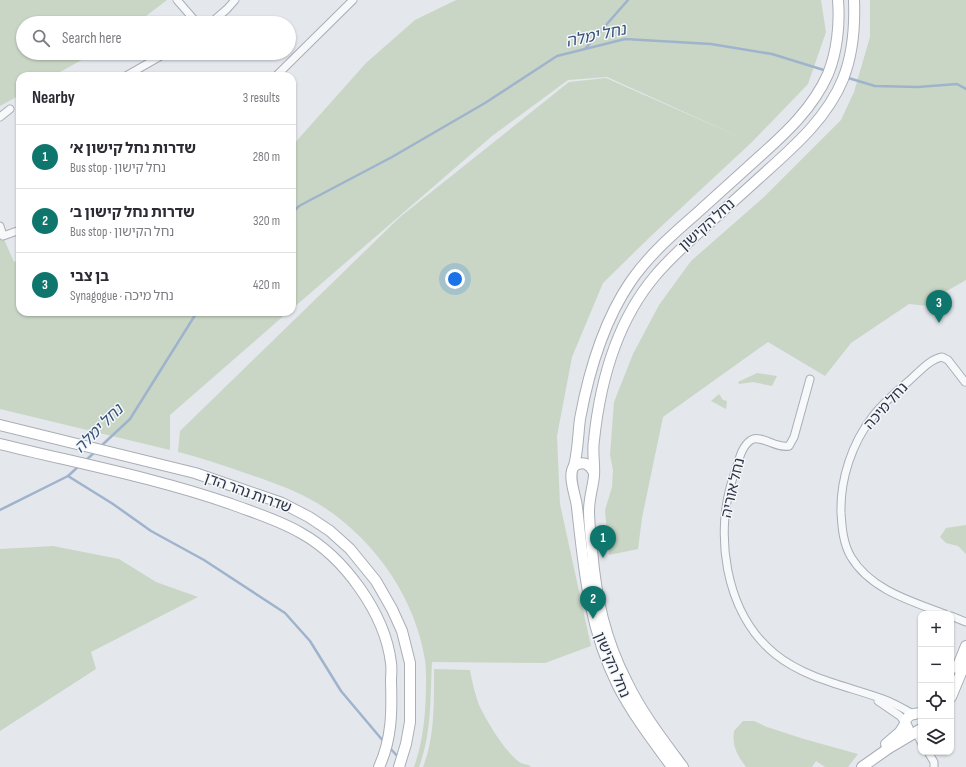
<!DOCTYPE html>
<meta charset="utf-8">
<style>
:root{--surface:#fff;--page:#f2f2f3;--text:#2b2b33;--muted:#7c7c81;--line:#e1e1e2;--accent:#0f766e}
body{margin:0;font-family:"Sofia Sans Condensed","Noto Sans Hebrew",sans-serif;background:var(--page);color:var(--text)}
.controls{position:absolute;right:12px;bottom:12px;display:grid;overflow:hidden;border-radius:8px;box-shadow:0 1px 3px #0004}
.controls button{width:36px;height:36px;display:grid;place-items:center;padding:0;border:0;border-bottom:1px solid var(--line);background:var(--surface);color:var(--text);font:20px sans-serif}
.you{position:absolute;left:455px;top:279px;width:14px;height:14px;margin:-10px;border:3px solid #fff;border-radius:50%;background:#1a73e8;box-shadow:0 0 0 6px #1a73e833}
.badge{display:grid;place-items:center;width:26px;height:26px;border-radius:50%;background:var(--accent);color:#fff;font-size:13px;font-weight:700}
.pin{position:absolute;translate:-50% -33px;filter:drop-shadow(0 1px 2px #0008)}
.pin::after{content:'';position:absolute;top:21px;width:14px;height:12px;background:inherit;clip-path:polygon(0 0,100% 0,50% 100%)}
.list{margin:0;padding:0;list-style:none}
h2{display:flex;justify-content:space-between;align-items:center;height:52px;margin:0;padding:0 16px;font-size:17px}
h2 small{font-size:13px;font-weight:400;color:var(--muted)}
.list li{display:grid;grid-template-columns:26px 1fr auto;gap:12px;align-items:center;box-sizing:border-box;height:64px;padding:0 16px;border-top:1px solid var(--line)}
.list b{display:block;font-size:15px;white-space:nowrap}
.list p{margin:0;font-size:13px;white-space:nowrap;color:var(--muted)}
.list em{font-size:13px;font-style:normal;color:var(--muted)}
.icon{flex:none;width:22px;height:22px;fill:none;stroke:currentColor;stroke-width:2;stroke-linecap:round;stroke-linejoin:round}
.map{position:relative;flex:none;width:966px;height:767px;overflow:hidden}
.search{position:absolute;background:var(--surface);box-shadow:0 1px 3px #0004;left:16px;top:16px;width:280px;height:44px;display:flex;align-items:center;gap:10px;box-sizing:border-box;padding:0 14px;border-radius:22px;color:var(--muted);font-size:15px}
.panel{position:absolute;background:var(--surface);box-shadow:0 1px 3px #0004;left:16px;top:72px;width:280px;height:244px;border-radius:12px}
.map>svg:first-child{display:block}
.green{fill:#c9d6c5}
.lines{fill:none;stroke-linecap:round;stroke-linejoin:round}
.stream{stroke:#9fb4cc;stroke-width:2.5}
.street-casing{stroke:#a9aeb7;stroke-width:9}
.secondary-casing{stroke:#a9aeb7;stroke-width:12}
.street{stroke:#f7f8fa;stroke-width:7}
.secondary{stroke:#fff;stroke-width:10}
.labels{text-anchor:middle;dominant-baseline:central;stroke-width:3;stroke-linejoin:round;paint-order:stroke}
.street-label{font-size:15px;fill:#2b3445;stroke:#f4f6f9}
.water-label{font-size:16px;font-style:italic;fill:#34527a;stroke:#f4f6f9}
</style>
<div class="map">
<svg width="966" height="767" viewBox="0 0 966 767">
<rect width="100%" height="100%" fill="#e4e7ec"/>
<g class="green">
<path d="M 0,0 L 167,0 L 137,23 L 23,23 L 23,53 L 94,53 L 53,76 L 20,76 L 20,95 L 0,106 Z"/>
<path d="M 456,0 L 821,0 L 826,32 L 808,84 L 752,142 L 651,236 L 603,283 L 572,357 L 557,436 L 560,504 L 591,646 L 545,663 L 432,662 C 430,697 432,733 419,767 L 414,767 C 424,739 426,710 426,681 C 426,674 426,667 425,660 C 415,596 372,536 317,503 C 295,490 272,482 248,474 C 225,466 202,458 178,452 L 180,431 L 400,217 L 569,82 L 606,78 L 744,139 L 607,77 L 568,80 L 492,136 L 292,309 L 292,146 L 366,63 L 415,20 Z"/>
<path d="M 870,0 L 966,0 L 966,280 L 945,292 L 928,306 L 909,304 L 851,343 L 825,376 L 768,342 L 663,417 L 642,518 L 638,549 L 609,555 L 605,510 L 612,487 L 613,470 L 610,455 L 614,402 L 633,354 L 659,305 L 691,261 L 764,197 L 841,120 L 854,92 L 870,37 Z"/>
<path d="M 0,230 L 14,262 L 20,259 L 20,312 L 288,312 L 170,415 L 170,450 L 0,409 Z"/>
<path d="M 757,373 L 777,376 L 772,386 L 753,382 L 739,384 L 738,382 Z"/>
<path d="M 719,394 L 723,400 L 727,401 L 726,409 L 711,401 Z"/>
<path d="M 966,525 L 966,554 L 958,546 L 946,543 L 940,537 L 946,528 Z"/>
<path d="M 53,546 L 119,559 L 156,582 L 198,597 L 91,652 L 96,669 L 0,731 L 0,549 Z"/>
<path d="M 434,669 L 470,670 C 472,682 475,694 479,705 C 487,722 504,750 518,761 C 522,765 527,763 531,767 L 423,767 C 435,737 434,701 434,669 Z"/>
<path d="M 743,721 L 754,721 L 767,727 L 804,739 L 858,754 L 848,767 L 825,767 L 816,761 L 812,767 L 746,767 C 737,755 732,746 734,731 Z"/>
</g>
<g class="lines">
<g class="stream">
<path d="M 585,49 L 628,0"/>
<path d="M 845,77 L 875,86 L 918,87 L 957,84 L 966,89"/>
<path d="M 292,213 L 299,206 L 392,157 L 485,103 L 557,56 L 625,39 L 711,44 L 772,54 L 827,71"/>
<path d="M 100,447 L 130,419 L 197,312"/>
<path d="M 85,461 L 95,452"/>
<path d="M 68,476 L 113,504 L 151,531 L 204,560 L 285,613 L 310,641 L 341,691 L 384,742"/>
<path d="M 0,510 L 68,476 L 80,465"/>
<path d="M 389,747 L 399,758"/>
</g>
<defs>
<g id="street">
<path d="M 177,0 L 197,23"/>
<path d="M 211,23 L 227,9 L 235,0"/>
<path d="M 126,76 L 166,53"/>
<path d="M 276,76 L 353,0"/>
<path d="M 0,117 L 10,109"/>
<path d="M 0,226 L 3,236 L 20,230"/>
<path d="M 810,379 L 794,437 L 789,446 C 776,449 761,434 751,440 C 741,447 739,460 735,472 C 713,530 724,613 775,654 C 806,679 847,686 883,699 C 894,703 904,709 913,714"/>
<path d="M 945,614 C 911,601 871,590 851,557 C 843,543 842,528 841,513 C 840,479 852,443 873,416 C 883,403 897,391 910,380 C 919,372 930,359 942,357 L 948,360 L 965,382"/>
<path d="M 951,616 L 966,622"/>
<path d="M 878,701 L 900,716 L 905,723"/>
<path d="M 916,732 L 921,742"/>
<path d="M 928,752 L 934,762 L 934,767"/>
</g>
<g id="secondary">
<path d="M 0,425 L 195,473 L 282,503 L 309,517 L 330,531 L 350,549 L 376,581 L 392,609 L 402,631 L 410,663 L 410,722 L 406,744 L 399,767"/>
<path d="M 0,444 C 77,463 156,478 231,504 C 255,513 279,520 301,533 C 344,557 385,613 391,663 C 392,669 391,675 391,681 C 392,711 392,739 379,767"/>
<path d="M 574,466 C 578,451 578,434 580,419 C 589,370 603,322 631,281 C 649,255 673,234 696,214 C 717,195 738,176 759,157 C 786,133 813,108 828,74 C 837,52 840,24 838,0"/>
<path d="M 593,471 C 589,463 582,461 574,466 C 567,476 576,496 577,507 C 584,571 589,628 618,686 C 633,715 653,741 672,767"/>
<path d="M 957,668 L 966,646"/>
<path d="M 951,697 L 966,661"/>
<path d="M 908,729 L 905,723 C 907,714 913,714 921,713"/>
<path d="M 886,744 L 900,732 L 905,724"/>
<path d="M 683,767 C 663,740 642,713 627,682 C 605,639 596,598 592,550 C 591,537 589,524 589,511 C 589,498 593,487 594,476 C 595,464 592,452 594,440 C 600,383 617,321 655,276 C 670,258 688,242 705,227 C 726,208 747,189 768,170 C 797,144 828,116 843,79 C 853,54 855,26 854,0"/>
<path d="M 862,767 L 889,748 L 921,729"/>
</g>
</defs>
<use href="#street" class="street-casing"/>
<use href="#secondary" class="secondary-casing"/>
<use href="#street" class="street"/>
<use href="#secondary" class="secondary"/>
</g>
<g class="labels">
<g class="street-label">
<text transform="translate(707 225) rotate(-42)">נחל הקישון</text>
<text transform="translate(886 406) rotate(-48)">נחל מיכה</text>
<text transform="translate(733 488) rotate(-77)">נחל אוריה</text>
<text transform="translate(248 493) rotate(20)">שדרות נהר הדן</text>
<text transform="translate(612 665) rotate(67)">נחל הקישון</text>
</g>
<g class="water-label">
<text transform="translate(596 36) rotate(-12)">נחל ימלה</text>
<text transform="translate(99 429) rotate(-45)">נחל ימלה</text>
</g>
</g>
</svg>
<div class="controls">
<button>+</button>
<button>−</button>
<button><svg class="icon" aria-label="locate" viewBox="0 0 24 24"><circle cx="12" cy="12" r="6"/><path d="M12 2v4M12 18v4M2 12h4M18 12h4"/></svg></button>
<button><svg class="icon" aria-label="layers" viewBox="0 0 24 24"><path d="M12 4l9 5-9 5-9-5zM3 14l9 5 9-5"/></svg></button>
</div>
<div class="you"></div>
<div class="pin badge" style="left:603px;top:558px">1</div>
<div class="pin badge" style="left:593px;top:619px">2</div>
<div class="pin badge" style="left:939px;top:323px">3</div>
<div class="search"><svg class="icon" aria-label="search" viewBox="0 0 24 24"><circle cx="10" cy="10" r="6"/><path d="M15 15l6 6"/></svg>Search here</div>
<section class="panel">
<h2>Nearby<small>3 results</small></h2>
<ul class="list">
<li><span class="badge">1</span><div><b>שדרות נחל קישון א׳</b><p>Bus stop · נחל קישון</p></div><em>280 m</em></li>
<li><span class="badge">2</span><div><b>שדרות נחל קישון ב׳</b><p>Bus stop · נחל הקישון</p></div><em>320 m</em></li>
<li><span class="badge">3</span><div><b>בן צבי</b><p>Synagogue · נחל מיכה</p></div><em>420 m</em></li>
</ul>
</section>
</div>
